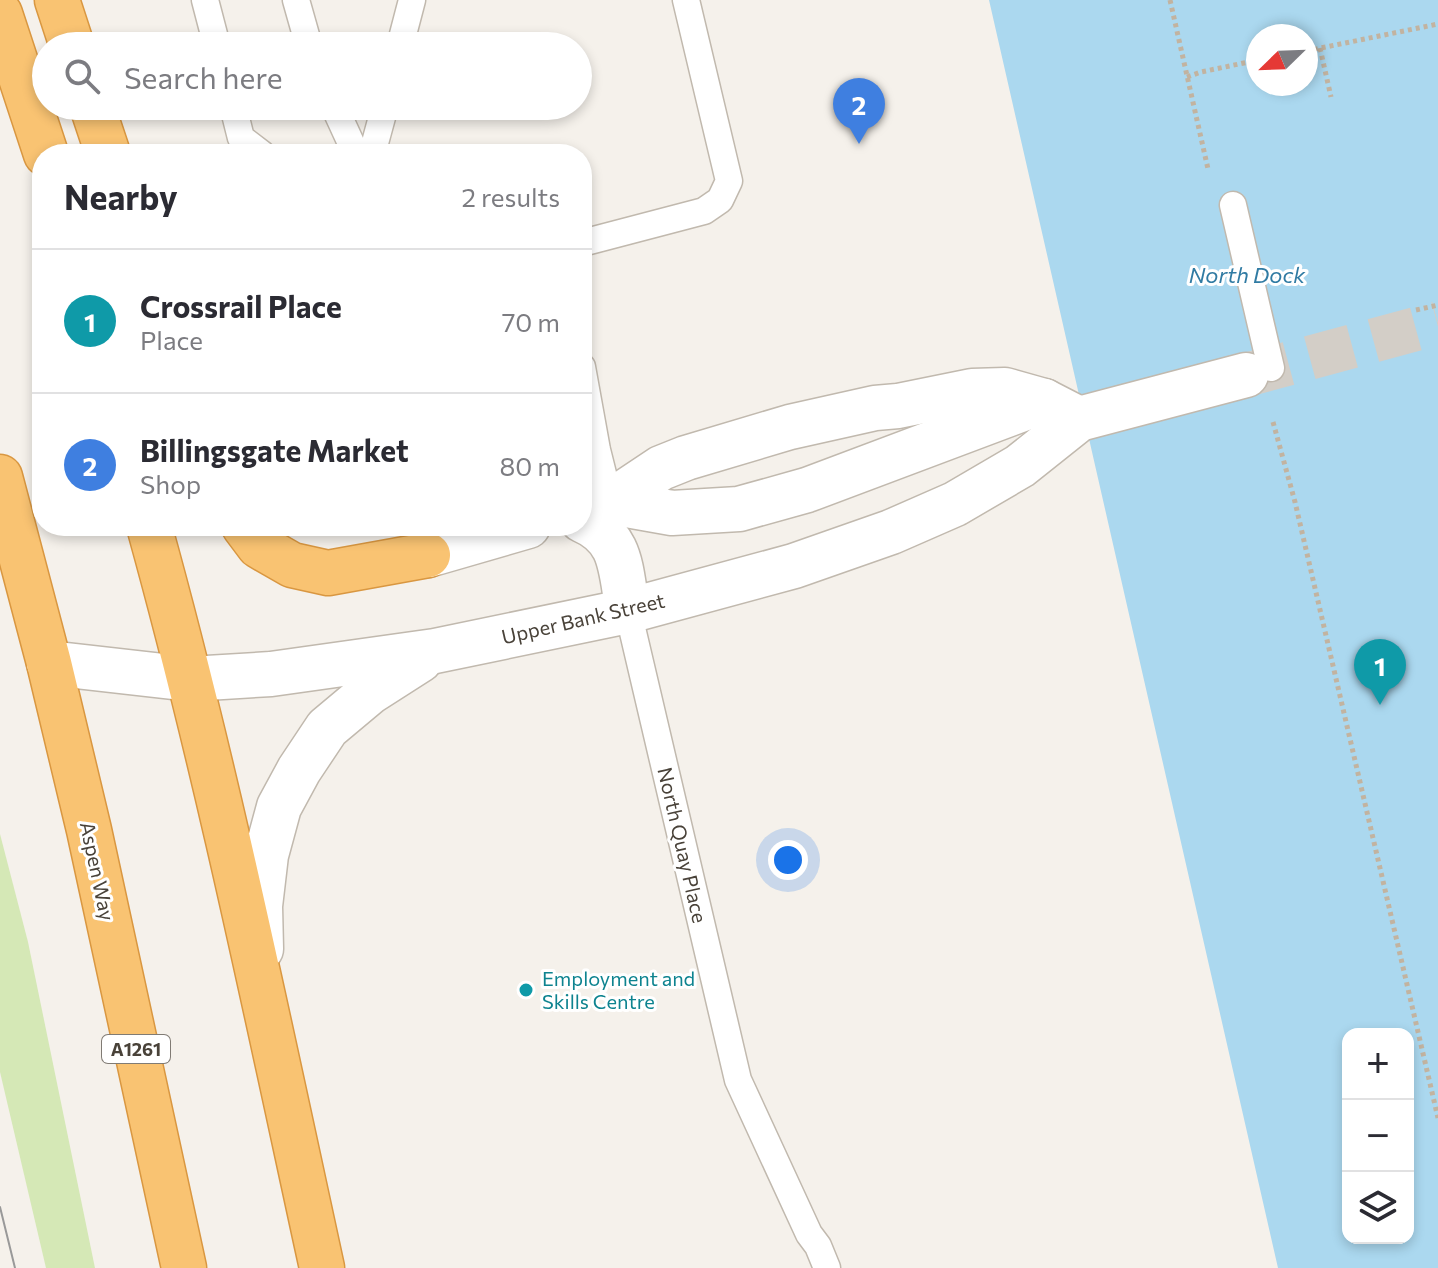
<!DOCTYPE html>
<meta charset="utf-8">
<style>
:root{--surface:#fff;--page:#f2f2f3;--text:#2b2b33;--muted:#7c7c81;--line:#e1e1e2;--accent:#b45309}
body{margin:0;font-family:Commissioner,sans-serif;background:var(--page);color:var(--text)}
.controls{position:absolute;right:24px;bottom:24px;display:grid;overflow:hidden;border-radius:16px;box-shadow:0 4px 12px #0003}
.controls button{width:72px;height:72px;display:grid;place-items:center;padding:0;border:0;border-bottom:2px solid var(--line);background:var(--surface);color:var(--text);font:40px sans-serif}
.compass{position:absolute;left:1246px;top:24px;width:72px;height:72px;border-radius:50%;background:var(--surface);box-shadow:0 4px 12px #0003;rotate:247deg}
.you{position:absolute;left:788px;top:860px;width:28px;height:28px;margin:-20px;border:6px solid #fff;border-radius:50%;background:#1a73e8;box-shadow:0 0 0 12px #1a73e833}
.badge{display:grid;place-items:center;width:52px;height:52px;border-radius:50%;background:var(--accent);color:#fff;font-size:26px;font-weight:700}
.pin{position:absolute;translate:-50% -66px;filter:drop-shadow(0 2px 4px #0008)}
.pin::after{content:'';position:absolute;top:42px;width:28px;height:24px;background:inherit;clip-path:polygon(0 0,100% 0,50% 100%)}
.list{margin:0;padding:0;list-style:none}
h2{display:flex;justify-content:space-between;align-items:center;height:104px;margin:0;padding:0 32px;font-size:34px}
h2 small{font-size:26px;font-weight:400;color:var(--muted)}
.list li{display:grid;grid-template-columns:52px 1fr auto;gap:24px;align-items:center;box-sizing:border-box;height:144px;padding:0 32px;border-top:2px solid var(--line)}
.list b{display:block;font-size:30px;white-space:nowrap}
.list p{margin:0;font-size:26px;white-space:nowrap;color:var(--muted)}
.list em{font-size:26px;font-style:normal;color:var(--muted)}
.icon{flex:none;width:44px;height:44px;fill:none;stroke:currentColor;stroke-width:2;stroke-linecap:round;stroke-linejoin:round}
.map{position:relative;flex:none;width:1438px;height:1268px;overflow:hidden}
.search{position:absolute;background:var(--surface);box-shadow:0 4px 12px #0003;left:32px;top:32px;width:560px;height:88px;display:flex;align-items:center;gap:20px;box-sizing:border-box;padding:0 28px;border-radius:44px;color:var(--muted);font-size:30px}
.panel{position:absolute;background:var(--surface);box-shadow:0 4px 12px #0003;left:32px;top:144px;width:560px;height:392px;border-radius:32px}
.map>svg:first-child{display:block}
.green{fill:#d5e8b6}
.water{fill:#abd8ef;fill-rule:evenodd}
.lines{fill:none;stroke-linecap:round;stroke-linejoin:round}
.street-tunnel{stroke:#d3cec7;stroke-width:44;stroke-dasharray:44 22;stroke-linecap:butt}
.lane-casing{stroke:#c1b9ae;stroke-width:29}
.street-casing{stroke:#c1b9ae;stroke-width:47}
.highway-casing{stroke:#d99741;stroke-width:47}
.path{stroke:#c2b3a0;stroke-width:5;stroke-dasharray:4 4;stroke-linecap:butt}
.lane{stroke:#fff;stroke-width:26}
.street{stroke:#fff;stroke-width:44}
.highway{stroke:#f9c372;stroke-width:44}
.tram{stroke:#999;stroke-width:2}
.culture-dot{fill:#0f9aa8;stroke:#fff;stroke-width:3}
.labels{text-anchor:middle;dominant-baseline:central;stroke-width:6;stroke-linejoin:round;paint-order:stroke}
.shield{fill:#fff;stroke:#807b74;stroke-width:2}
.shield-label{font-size:18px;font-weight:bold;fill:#494239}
.street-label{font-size:20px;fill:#494239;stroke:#fff}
.culture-label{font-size:20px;fill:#0d838f;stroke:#fff;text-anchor:start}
.water-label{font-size:22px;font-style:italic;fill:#307ba3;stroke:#fff}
</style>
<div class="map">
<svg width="1438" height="1268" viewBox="0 0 1438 1268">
<rect width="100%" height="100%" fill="#f5f1eb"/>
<path class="green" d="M 0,834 L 28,942 L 95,1268 L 46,1268 L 0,1072 Z"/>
<path class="water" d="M 989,0 L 1438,0 L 1438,1268 L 1278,1268 ZM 1258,36 L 1306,36 L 1306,84 L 1258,84 ZM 1348,1034 L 1408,1034 L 1408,1238 L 1348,1238 Z"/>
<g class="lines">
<path class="street-tunnel" d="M 1246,375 L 1438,323"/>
<defs>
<g id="lane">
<path d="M 205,0 L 217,46"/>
<path d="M 296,0 L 309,46"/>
<path d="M 400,46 L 412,0"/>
<path d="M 233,106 L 241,138 L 262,154"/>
<path d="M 334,106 L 356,154"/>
<path d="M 372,154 L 385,106"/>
<path d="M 1233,205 L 1271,368"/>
<path d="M 582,243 L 704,211 L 720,200 L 729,181 L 686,0"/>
<path d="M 582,367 L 597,450 L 610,502"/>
<path d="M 628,611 L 738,1080 L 809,1234 L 818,1246 L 827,1268"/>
</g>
<g id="street">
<path d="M 610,502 L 672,513 L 739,509 L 807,490 L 1044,401"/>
<path d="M 582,510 L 610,502 L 661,468 L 686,458 L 790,427 L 875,408 L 898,406 L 972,391 L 1005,390 L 1044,401 L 1079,419"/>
<path d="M 582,520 C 624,538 620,571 628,611"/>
<path d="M 428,555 L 528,526"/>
<path d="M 49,663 L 190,679 L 271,674 L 435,651 L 628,611 L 794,566 L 891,532 L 955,504 L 1020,466 L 1079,419 L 1246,375"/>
<path d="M 261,949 L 260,906 L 266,855 L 279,807 L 299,770 L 327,728 L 370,692 L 420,660"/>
</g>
<g id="highway">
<path d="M 57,0 L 72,46"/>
<path d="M 0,14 L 46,154"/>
<path d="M 92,106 L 108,154"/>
<path d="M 0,477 L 49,663 L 89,830 L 184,1268"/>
<path d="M 149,526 C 217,771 268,1020 322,1268"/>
<path d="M 244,526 L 259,546 L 292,565 L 328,573 L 428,555"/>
</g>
</defs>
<use href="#lane" class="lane-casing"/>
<use href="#street" class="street-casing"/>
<use href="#highway" class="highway-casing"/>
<g class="path">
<path d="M 1170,0 L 1208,169"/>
<path d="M 1320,48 L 1331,97"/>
<path d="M 1306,51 L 1438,24"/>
<path d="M 1187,77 L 1201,72 L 1258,60"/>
<path d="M 1416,310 L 1438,305"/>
<path d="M 1273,422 L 1295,502 L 1438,1118"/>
</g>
<use href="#lane" class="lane"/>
<use href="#street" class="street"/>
<use href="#highway" class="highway"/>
<path class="tram" d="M 0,1207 L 15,1268"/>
</g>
<circle class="culture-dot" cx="526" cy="990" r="8"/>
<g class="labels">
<rect class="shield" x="102" y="1035" width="68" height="28" rx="6"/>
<g class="shield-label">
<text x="136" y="1049">A1261</text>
</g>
<g class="street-label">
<text transform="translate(583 618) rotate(-13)">Upper Bank Street</text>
<text transform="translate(683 845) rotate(77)">North Quay Place</text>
<text transform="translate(98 871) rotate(78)">Aspen Way</text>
</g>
<g class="culture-label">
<text x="542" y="978">Employment and<tspan x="542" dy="23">Skills Centre</tspan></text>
</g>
<g class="water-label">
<text x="1247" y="274">North Dock</text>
</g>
</g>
</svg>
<div class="controls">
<button>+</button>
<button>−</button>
<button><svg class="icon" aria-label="layers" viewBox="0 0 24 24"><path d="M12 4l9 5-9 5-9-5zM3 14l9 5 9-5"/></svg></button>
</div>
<svg class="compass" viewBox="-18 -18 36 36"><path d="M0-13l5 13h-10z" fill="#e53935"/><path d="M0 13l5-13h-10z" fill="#7c7c81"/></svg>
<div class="you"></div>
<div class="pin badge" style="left:1380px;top:705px;background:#0f9aa8">1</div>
<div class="pin badge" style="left:859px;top:144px;background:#3f7fe0">2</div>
<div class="search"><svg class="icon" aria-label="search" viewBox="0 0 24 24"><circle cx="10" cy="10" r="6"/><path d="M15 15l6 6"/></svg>Search here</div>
<section class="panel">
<h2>Nearby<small>2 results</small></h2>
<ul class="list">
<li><span class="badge" style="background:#0f9aa8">1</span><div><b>Crossrail Place</b><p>Place</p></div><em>70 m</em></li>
<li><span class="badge" style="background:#3f7fe0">2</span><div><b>Billingsgate Market</b><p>Shop</p></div><em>80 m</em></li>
</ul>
</section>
</div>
